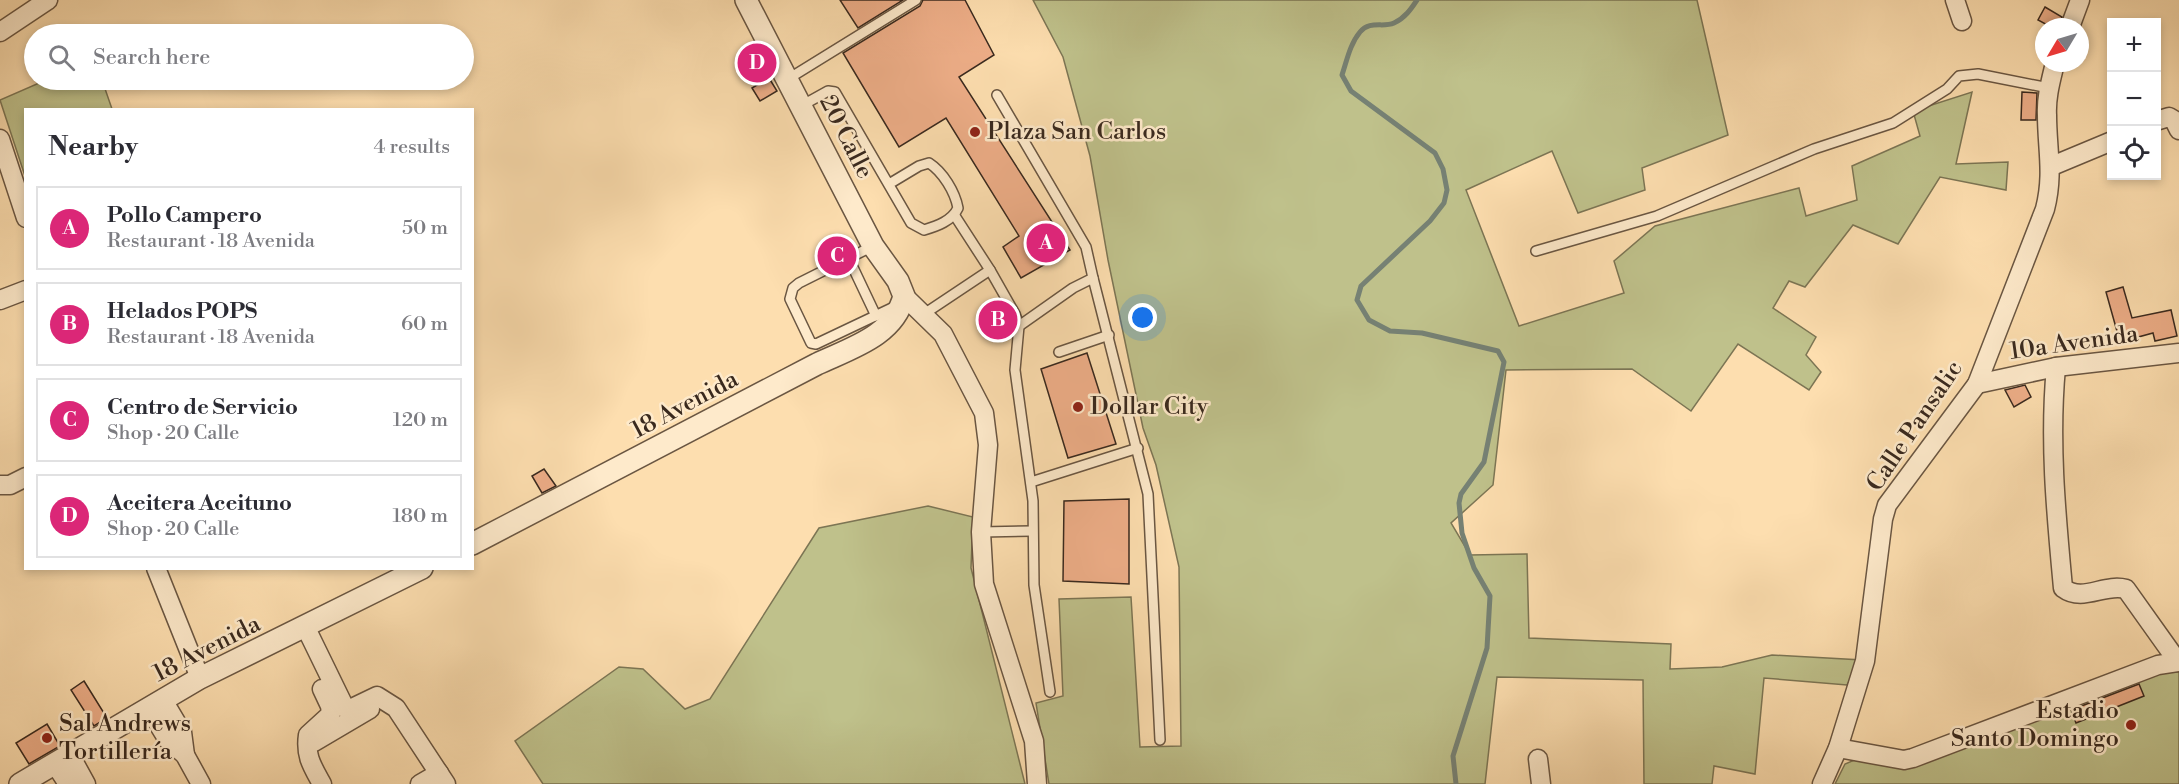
<!DOCTYPE html>
<meta charset="utf-8">
<style>
:root{--surface:#fff;--page:#f2f2f3;--text:#2b2b33;--muted:#7c7c81;--line:#e1e1e2;--accent:#db2777}
body{margin:0;font-family:"Libre Bodoni",serif;background:var(--page);color:var(--text)}
.controls{position:absolute;right:18px;top:18px;display:grid;overflow:hidden;border-radius:0px;box-shadow:0 3px 9px #0003}
.controls button{width:54px;height:54px;display:grid;place-items:center;padding:0;border:0;border-bottom:2px solid var(--line);background:var(--surface);color:var(--text);font:30px sans-serif}
.compass{position:absolute;left:2035px;top:18px;width:54px;height:54px;border-radius:50%;background:var(--surface);box-shadow:0 3px 9px #0003;rotate:232deg}
.you{position:absolute;left:1143px;top:318px;width:21px;height:21px;margin:-15px;border:4px solid #fff;border-radius:50%;background:#1a73e8;box-shadow:0 0 0 9px #1a73e833}
.badge{display:grid;place-items:center;width:39px;height:39px;border-radius:50%;background:var(--accent);color:#fff;font-size:20px;font-weight:700}
.pin{position:absolute;translate:-50% -50%;border:3px solid #fff;box-shadow:0 2px 6px #0006}
.list{margin:0;padding:0;list-style:none}
h2{display:flex;justify-content:space-between;align-items:center;height:78px;margin:0;padding:0 24px;font-size:26px}
h2 small{font-size:20px;font-weight:400;color:var(--muted)}
.list li{display:grid;grid-template-columns:39px 1fr auto;gap:18px;align-items:center;box-sizing:border-box;height:84px;margin:0 12px 12px;padding:0 12px;border:2px solid var(--line);border-radius:0px}
.list b{display:block;font-size:22px;white-space:nowrap}
.list p{margin:0;font-size:20px;white-space:nowrap;color:var(--muted)}
.list em{font-size:20px;font-style:normal;color:var(--muted)}
.icon{flex:none;width:33px;height:33px;fill:none;stroke:currentColor;stroke-width:2;stroke-linecap:round;stroke-linejoin:round}
.map{position:relative;flex:none;width:2179px;height:784px;overflow:hidden}
.search{position:absolute;background:var(--surface);box-shadow:0 3px 9px #0003;left:24px;top:24px;width:450px;height:66px;display:flex;align-items:center;gap:15px;box-sizing:border-box;padding:0 21px;border-radius:33px;color:var(--muted);font-size:22px}
.panel{position:absolute;background:var(--surface);box-shadow:0 3px 9px #0003;left:24px;top:108px;width:450px;height:462px;border-radius:0px}
.map>svg:first-child{display:block}
.green{fill:#bfc18b;stroke:#7c7554;stroke-width:1.5}
.lines{fill:none;stroke-linecap:round;stroke-linejoin:round}
.stream{stroke:#768174;stroke-width:5}
.building{fill:#eeae88;stroke:#39291e;stroke-width:1.5}
.service-casing{stroke:#6a5642;stroke-width:12}
.minor-casing{stroke:#6a5642;stroke-width:21}
.tertiary-casing{stroke:#6a5642;stroke-width:24}
.service{stroke:#feeacb;stroke-width:9}
.minor{stroke:#feeacb;stroke-width:18}
.tertiary{stroke:#feeacb;stroke-width:21}
.poi-dot{fill:#8f2418;stroke:#feeacb;stroke-width:2}
.labels{text-anchor:middle;dominant-baseline:central;stroke-width:5;stroke-linejoin:round;paint-order:stroke}
.poi-label{font-size:24px;fill:#39291e;stroke:#feeacb;text-anchor:start}
.street-label{font-size:24px;fill:#39291e;stroke:#feeacb}
</style>
<div class="map">
<svg width="2179" height="784" viewBox="0 0 2179 784">
<rect width="100%" height="100%" fill="#fddeaf"/>
<filter id="stains"><feTurbulence type="fractalNoise" baseFrequency=".00333" numOctaves="4"/><feColorMatrix values="0 0 0 0 .2 0 0 0 0 .09 0 0 0 0 .02 0 0 0 .5 -.17"/></filter>
<radialGradient id="worn" r=".72"><stop offset=".6" stop-color="#630" stop-opacity="0"/><stop offset="1" stop-color="#630" stop-opacity=".3"/></radialGradient>
<g class="green">
<path d="M 1033,0 L 1697,0 L 1728,135 L 1642,168 L 1645,190 L 1578,213 L 1552,151 L 1466,190 L 1519,326 L 1624,293 L 1614,261 L 1655,226 L 1799,188 L 1806,216 L 1857,200 L 1852,166 L 1920,136 L 1913,111 L 1972,92 L 1956,164 L 2008,162 L 2006,190 L 1940,177 L 1898,244 L 1853,225 L 1805,287 L 1789,281 L 1773,308 L 1816,337 L 1806,355 L 1821,372 L 1809,390 L 1738,344 L 1691,411 L 1632,369 L 1506,370 L 1493,485 L 1451,523 L 1470,555 L 1527,554 L 1529,638 L 1671,644 L 1670,669 L 1722,667 L 1772,655 L 1862,660 L 1847,685 L 1764,678 L 1755,774 L 1714,766 L 1712,784 L 1644,784 L 1643,680 L 1497,677 L 1485,784 L 1049,784 L 1036,703 L 1063,696 L 1059,599 L 1131,597 L 1140,747 L 1181,746 L 1179,567 L 1156,465 L 1143,428 L 1108,260 L 1090,156 L 1063,57 Z"/>
<path d="M 46,80 L 102,80 L 112,109 L 26,110 L 25,176 L 0,100 Z"/>
<path d="M 928,506 L 973,517 L 971,568 L 1025,784 L 543,784 L 515,741 L 619,667 L 643,669 L 685,709 L 710,699 L 819,528 Z"/>
<path d="M 2179,661 L 2179,784 L 1835,784 L 1845,764 L 1864,756 L 1907,753 Z"/>
</g>
<g class="lines">
<path class="stream" d="M 1417,0 C 1411,9 1405,18 1394,23 C 1383,28 1370,20 1360,32 C 1350,44 1347,60 1342,75 L 1351,91 L 1435,153 L 1443,169 L 1447,190 L 1444,203 L 1430,221 L 1361,286 L 1357,300 L 1369,320 L 1390,331 L 1422,333 L 1498,351 L 1504,362 L 1484,462 L 1461,494 L 1459,503 L 1462,533 L 1474,568 L 1490,596 L 1487,648 L 1453,756 L 1456,784"/>
</g>
<g class="building">
<path d="M 840,0 L 903,0 L 858,28 Z"/>
<path d="M 923,0 L 965,0 L 994,55 L 959,77 L 1070,250 L 1021,278 L 1003,247 L 1019,236 L 946,118 L 899,147 L 843,53 L 920,6 Z"/>
<path d="M 2045,7 L 2062,17 L 2059,27 L 2051,27 L 2038,20 Z"/>
<path d="M 769,78 L 777,91 L 760,101 L 752,88 Z"/>
<path d="M 2022,92 L 2037,93 L 2036,120 L 2021,120 Z"/>
<path d="M 848,242 L 852,249 L 823,264 L 819,257 Z"/>
<path d="M 2123,287 L 2132,318 L 2171,310 L 2177,336 L 2155,341 L 2153,333 L 2120,342 L 2106,292 Z"/>
<path d="M 1002,306 L 1011,325 L 992,336 L 982,317 Z"/>
<path d="M 1087,353 L 1116,444 L 1068,458 L 1041,369 Z"/>
<path d="M 2025,385 L 2031,397 L 2014,407 L 2005,390 Z"/>
<path d="M 544,469 L 556,486 L 542,493 L 532,476 Z"/>
<path d="M 1129,499 L 1129,584 L 1063,581 L 1064,501 Z"/>
<path d="M 84,681 L 107,718 L 94,726 L 71,690 Z"/>
<path d="M 2139,684 L 2144,696 L 2076,723 L 2071,710 Z"/>
<path d="M 47,724 L 60,746 L 29,764 L 16,743 Z"/>
</g>
<g class="lines">
<defs>
<g id="service">
<path d="M 788,79 L 916,0"/>
<path d="M 997,95 L 1086,247 L 1093,278 L 1073,288 L 1019,326"/>
<path d="M 801,106 L 828,91 L 835,92 L 911,223 L 924,230 C 937,226 952,221 958,208 C 955,192 943,172 929,163 L 919,166 L 889,184"/>
<path d="M 955,216 L 990,270"/>
<path d="M 873,246 L 799,283 L 793,288 L 790,299 L 811,343 L 816,344 L 894,307"/>
<path d="M 1536,251 L 1657,216 L 1814,149 L 1893,123 L 1947,89 L 1959,76 L 1978,74 L 2049,88"/>
<path d="M 849,259 L 876,316"/>
<path d="M 1093,278 L 1148,494 L 1160,740"/>
<path d="M 924,314 L 990,270 L 1015,314 L 1019,326 L 1015,370 L 1033,501 L 1034,585 L 1050,692"/>
<path d="M 1059,352 L 1109,335"/>
<path d="M 1031,482 L 1138,448"/>
<path d="M 981,532 L 1032,531"/>
</g>
<g id="minor">
<path d="M 1955,0 L 1962,21"/>
<path d="M 2070,27 L 2080,0"/>
<path d="M 0,32 L 48,0"/>
<path d="M 2156,121 L 2169,117 L 2174,120 L 2179,130"/>
<path d="M 0,139 L 26,218"/>
<path d="M 2052,166 L 2112,141"/>
<path d="M 904,296 L 943,334 L 984,413 L 988,445 L 981,532 L 984,584 L 1034,741 L 1037,784"/>
<path d="M 0,300 L 26,290"/>
<path d="M 2056,367 C 2049,441 2056,513 2063,588 C 2083,603 2104,583 2126,589 L 2178,662"/>
<path d="M 1977,384 L 2056,367 L 2179,353"/>
<path d="M 0,485 L 10,485 L 26,477"/>
<path d="M 156,568 L 200,678"/>
<path d="M 306,628 L 345,708 L 352,708 L 377,696 L 396,708 L 446,784"/>
<path d="M 322,689 L 330,706 L 331,714 L 308,735 C 305,756 312,766 322,784"/>
<path d="M 163,700 L 182,732 L 185,755"/>
<path d="M 149,709 L 168,740 L 185,755 L 201,784"/>
<path d="M 314,742 L 370,709"/>
<path d="M 1838,748 L 1904,760 L 1913,758 L 2158,665 L 2179,662"/>
<path d="M 70,755 L 86,784"/>
<path d="M 1538,759 L 1541,784"/>
<path d="M 55,764 L 68,784"/>
<path d="M 420,784 L 439,773"/>
<path d="M 1822,784 L 1838,748 L 1865,661 L 1883,519 L 1887,505 L 1977,384 L 2045,209 C 2054,174 2047,149 2047,115 C 2046,97 2051,80 2055,63"/>
</g>
<g id="tertiary">
<path d="M 472,544 L 817,364 C 851,348 894,336 904,296 L 898,281 L 873,246 L 746,0"/>
<path d="M 20,784 L 200,678 L 422,568"/>
</g>
</defs>
<use href="#service" class="service-casing"/>
<use href="#minor" class="minor-casing"/>
<use href="#tertiary" class="tertiary-casing"/>
<use href="#service" class="service"/>
<use href="#minor" class="minor"/>
<use href="#tertiary" class="tertiary"/>
</g>
<g class="poi-dot">
<circle cx="975" cy="132" r="6"/>
<circle cx="1078" cy="407" r="6"/>
<circle cx="2131" cy="725" r="6"/>
<circle cx="47" cy="738" r="6"/>
</g>
<g class="labels">
<g class="poi-label">
<text x="987" y="132">Plaza San Carlos</text>
<text x="1090" y="407">Dollar City</text>
<text x="2119" y="711" text-anchor="end">Estadio<tspan x="2119" dy="28">Santo Domingo</tspan></text>
<text x="59" y="724">Sal Andrews<tspan x="59" dy="28">Tortillería</tspan></text>
</g>
<g class="street-label">
<text transform="translate(846 137) rotate(63)">20 Calle</text>
<text transform="translate(2074 343) rotate(-8)">10a Avenida</text>
<text transform="translate(685 405) rotate(-28)">18 Avenida</text>
<text transform="translate(1915 426) rotate(-56)">Calle Pansalic</text>
<text transform="translate(207 649) rotate(-27)">18 Avenida</text>
</g>
</g>
<rect width="100%" height="100%" filter="url(#stains)"/>
<rect width="100%" height="100%" fill="url(#worn)"/>
</svg>
<div class="controls">
<button>+</button>
<button>−</button>
<button><svg class="icon" aria-label="locate" viewBox="0 0 24 24"><circle cx="12" cy="12" r="6"/><path d="M12 2v4M12 18v4M2 12h4M18 12h4"/></svg></button>
</div>
<svg class="compass" viewBox="-18 -18 36 36"><path d="M0-13l5 13h-10z" fill="#e53935"/><path d="M0 13l5-13h-10z" fill="#7c7c81"/></svg>
<div class="you"></div>
<div class="pin badge" style="left:1046px;top:243px">A</div>
<div class="pin badge" style="left:998px;top:320px">B</div>
<div class="pin badge" style="left:837px;top:256px">C</div>
<div class="pin badge" style="left:757px;top:63px">D</div>
<div class="search"><svg class="icon" aria-label="search" viewBox="0 0 24 24"><circle cx="10" cy="10" r="6"/><path d="M15 15l6 6"/></svg>Search here</div>
<section class="panel">
<h2>Nearby<small>4 results</small></h2>
<ul class="list">
<li><span class="badge">A</span><div><b>Pollo Campero</b><p>Restaurant · 18 Avenida</p></div><em>50 m</em></li>
<li><span class="badge">B</span><div><b>Helados POPS</b><p>Restaurant · 18 Avenida</p></div><em>60 m</em></li>
<li><span class="badge">C</span><div><b>Centro de Servicio</b><p>Shop · 20 Calle</p></div><em>120 m</em></li>
<li><span class="badge">D</span><div><b>Aceitera Aceituno</b><p>Shop · 20 Calle</p></div><em>180 m</em></li>
</ul>
</section>
</div>
